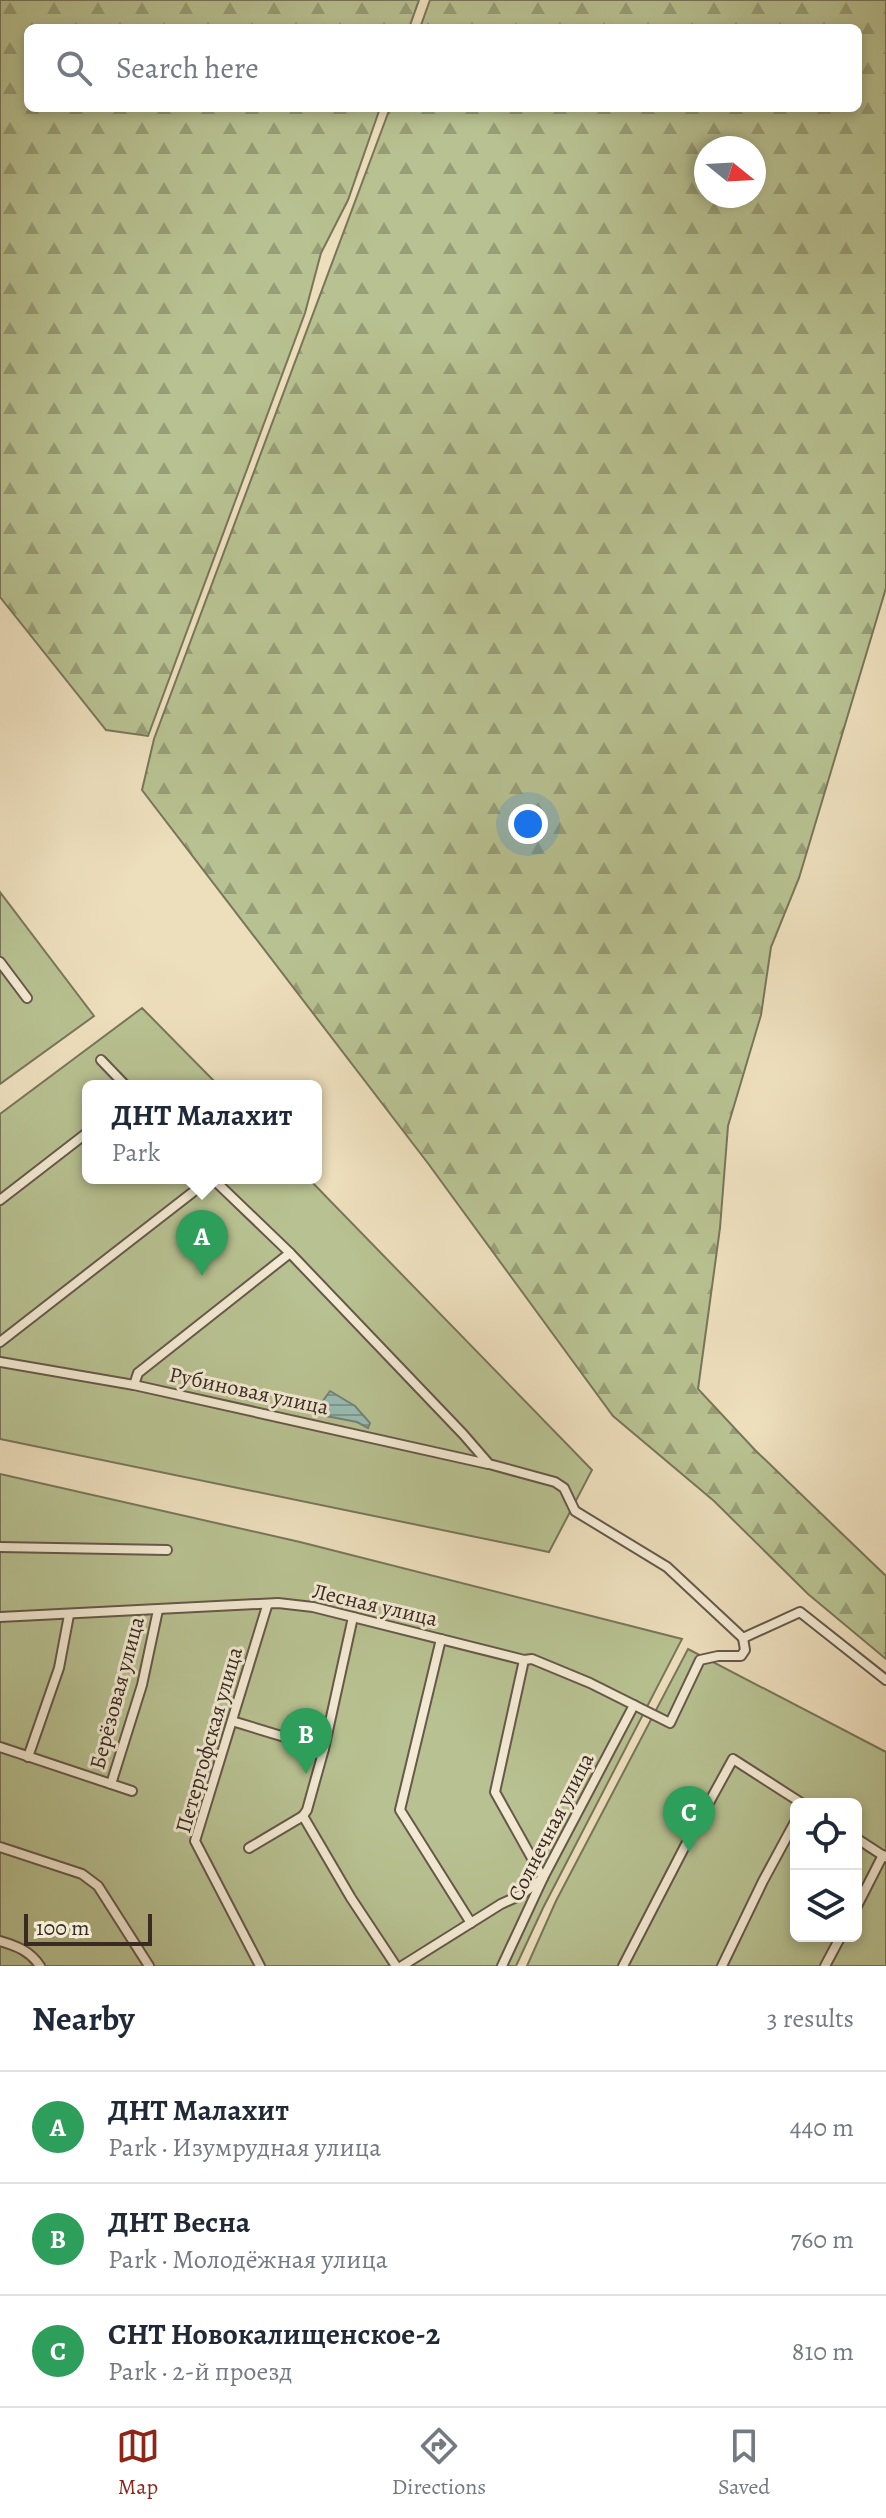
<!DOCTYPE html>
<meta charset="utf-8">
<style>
:root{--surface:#fff;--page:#f6f6f7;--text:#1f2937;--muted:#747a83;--line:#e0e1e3;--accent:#8f2418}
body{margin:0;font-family:Alegreya,serif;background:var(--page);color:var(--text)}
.controls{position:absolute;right:24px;bottom:24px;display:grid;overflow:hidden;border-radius:12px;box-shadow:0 4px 12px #0003}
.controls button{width:72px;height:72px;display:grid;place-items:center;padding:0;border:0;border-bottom:2px solid var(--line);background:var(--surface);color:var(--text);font:40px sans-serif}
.compass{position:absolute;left:694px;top:136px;width:72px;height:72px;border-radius:50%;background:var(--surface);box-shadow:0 4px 12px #0003;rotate:108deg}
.scale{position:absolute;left:24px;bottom:20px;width:128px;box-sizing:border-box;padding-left:8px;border:4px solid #392b24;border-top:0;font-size:22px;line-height:28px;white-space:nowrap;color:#392b24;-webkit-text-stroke:6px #f3ead3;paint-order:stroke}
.you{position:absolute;left:528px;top:824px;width:28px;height:28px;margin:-20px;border:6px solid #fff;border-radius:50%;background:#1a73e8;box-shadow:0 0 0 12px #1a73e833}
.badge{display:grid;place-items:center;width:52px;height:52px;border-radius:50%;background:var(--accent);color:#fff;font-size:26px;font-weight:700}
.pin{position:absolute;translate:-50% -66px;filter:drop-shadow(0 2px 4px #0008)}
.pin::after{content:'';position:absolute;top:42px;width:28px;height:24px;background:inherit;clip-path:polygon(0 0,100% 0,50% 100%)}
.popup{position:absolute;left:82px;top:1080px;width:240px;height:104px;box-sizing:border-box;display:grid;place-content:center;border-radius:12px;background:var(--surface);filter:drop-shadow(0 2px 6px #0005);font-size:26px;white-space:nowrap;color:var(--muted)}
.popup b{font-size:30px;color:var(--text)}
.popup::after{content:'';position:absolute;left:50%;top:100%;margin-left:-16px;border:16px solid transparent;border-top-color:var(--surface)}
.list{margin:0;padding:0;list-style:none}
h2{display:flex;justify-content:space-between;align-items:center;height:104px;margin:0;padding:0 32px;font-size:34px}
h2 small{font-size:26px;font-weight:400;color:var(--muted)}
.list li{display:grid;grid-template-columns:52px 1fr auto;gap:24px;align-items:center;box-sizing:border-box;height:112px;padding:0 32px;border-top:2px solid var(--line)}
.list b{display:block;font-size:30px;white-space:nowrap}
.list p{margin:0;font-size:26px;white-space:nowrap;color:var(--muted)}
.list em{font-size:26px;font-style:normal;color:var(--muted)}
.icon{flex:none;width:44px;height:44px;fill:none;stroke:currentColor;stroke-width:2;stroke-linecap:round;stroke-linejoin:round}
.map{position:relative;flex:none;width:886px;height:1966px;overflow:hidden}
.search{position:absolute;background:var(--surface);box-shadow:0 4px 12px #0003;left:24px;right:24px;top:24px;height:88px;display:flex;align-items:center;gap:20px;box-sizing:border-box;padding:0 28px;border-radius:12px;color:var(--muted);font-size:30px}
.sheet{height:440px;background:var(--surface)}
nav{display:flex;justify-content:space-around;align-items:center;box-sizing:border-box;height:112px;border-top:2px solid var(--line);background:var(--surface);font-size:22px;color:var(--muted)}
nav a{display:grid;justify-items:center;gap:4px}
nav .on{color:var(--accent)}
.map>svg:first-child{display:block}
.forest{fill:url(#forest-firs);stroke:#78765a;stroke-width:2;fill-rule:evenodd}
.garden{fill:#b8c191;stroke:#78765a;stroke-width:2;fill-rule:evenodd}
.water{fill:url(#water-rules);stroke:#73827a;stroke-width:2}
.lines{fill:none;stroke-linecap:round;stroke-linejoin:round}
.street-casing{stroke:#66584a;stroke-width:12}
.street{stroke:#f3ead3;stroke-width:8}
.labels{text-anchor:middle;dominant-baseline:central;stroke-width:6;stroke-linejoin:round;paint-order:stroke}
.street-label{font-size:22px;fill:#392b24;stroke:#f3ead3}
</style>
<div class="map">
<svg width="886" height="1966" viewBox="0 0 886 1966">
<defs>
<pattern id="forest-firs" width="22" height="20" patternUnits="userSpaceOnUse" patternTransform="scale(2)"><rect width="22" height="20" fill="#b8c191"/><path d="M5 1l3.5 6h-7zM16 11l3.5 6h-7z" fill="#979d76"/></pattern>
<pattern id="water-rules" width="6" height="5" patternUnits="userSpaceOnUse" patternTransform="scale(2)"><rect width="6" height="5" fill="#99bcb3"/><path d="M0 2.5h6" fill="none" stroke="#7e9991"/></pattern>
</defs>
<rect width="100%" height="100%" fill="#eddebc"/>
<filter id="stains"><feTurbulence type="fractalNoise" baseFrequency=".0025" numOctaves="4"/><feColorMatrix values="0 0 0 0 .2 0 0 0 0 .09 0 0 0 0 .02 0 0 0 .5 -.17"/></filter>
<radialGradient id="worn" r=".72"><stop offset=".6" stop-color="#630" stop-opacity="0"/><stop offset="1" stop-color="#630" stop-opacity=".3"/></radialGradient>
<g class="forest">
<path d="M 0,0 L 419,0 L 409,28 L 28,28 L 28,108 L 380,108 L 348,200 L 321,253 L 305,313 L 148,736 L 106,730 L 0,597 Z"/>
<path d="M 430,0 L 886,0 L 886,588 L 799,878 L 771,947 L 761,1015 L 728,1126 L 720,1228 L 698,1389 L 755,1450 L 886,1576 L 886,1659 L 808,1594 L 714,1501 L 613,1416 L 427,1162 L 142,790 L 154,739 L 390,108 L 858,108 L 858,28 L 420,28 ZM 706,148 L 754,148 L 754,196 L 706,196 Z"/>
</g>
<g class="garden">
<path d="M 0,892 L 94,1016 L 0,1084 Z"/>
<path d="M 142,1008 L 219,1086 L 88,1086 L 88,1178 L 308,1178 L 592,1470 L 549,1552 L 0,1439 L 0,1114 Z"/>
<path d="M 0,1474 L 300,1542 L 682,1639 L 543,1908 L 516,1966 L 0,1966 Z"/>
<path d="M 688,1649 L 886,1752 L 886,1966 L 527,1966 L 556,1901 ZM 796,1804 L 856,1804 L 856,1936 L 796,1936 Z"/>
</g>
<path class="water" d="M 330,1391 L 355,1406 L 370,1423 L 368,1428 L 357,1422 L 316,1414 L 315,1412 Z"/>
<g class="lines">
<defs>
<g id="street">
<path d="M 0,962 L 27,998"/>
<path d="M 101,1060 L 126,1086"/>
<path d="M 212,1178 L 290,1253 L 463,1434 L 489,1464 L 555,1482 L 564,1488 L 575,1511 L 667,1567 L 743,1638"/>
<path d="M 0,1200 L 88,1132"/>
<path d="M 0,1342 L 211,1178"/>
<path d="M 0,1362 L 134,1385 L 488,1464"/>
<path d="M 134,1385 L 138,1373 L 290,1253"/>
<path d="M 0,1547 L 167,1550"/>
<path d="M 0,1617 L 278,1603 L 313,1607 L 524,1660 L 532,1659 L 590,1683 L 670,1723 L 700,1660 L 718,1656 L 741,1656 L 745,1650 L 743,1638"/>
<path d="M 353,1617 L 324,1749 L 307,1810 L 303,1816 L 351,1898 L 396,1966"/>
<path d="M 743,1638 L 800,1612 L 886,1680"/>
<path d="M 441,1639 L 400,1810 L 471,1923"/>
<path d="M 232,1721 L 324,1749"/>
<path d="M 0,1747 L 132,1791"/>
<path d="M 28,1757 L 59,1668 L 69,1615"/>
<path d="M 111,1784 L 142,1685 L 158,1610"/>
<path d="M 856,1838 L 885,1857"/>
<path d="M 0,1847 L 82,1874 L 98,1886 L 149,1966"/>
<path d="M 249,1848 L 303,1816"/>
<path d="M 856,1908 L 883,1855"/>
<path d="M 0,1941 C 17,1946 30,1951 40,1966"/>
<path d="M 260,1966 L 195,1841 L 267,1606"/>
<path d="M 402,1966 L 501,1904 L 521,1895 L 543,1878 L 495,1792 L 524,1660"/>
<path d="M 502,1966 L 543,1878 L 634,1705"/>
<path d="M 623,1966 L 684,1848 L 733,1759 L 803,1804"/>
<path d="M 722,1966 L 763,1881 L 796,1820"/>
<path d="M 825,1966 L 841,1936"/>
</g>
</defs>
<use href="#street" class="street-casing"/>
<use href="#street" class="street"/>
</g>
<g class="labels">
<g class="street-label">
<text transform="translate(249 1391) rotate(12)">Рубиновая улица</text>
<text transform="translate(375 1605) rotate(13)">Лесная улица</text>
<text transform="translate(117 1693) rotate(-75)">Берёзовая улица</text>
<text transform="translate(209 1740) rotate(-74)">Петергофская улица</text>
<text transform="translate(551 1827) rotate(-63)">Солнечная улица</text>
</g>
</g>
<rect width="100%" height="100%" filter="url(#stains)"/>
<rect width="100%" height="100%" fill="url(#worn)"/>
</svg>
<div class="controls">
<button><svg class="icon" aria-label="locate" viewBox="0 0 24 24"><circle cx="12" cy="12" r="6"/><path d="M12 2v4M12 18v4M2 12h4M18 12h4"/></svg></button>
<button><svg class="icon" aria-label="layers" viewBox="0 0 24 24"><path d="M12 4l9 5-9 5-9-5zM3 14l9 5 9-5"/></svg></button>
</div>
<svg class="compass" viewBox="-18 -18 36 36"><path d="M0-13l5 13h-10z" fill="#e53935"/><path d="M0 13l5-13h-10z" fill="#747a83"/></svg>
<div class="scale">100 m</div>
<div class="you"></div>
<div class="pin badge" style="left:202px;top:1276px;background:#2e9e5b">A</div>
<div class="popup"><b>ДНТ Малахит</b>Park</div>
<div class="pin badge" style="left:306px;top:1774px;background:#2e9e5b">B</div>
<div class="pin badge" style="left:689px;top:1852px;background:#2e9e5b">C</div>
<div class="search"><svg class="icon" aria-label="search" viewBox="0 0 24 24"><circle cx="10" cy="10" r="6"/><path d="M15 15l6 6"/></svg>Search here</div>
</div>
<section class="sheet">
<h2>Nearby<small>3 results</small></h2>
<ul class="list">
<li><span class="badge" style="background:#2e9e5b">A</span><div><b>ДНТ Малахит</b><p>Park · Изумрудная улица</p></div><em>440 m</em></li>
<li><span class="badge" style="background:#2e9e5b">B</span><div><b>ДНТ Весна</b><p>Park · Молодёжная улица</p></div><em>760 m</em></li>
<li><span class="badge" style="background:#2e9e5b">C</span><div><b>СНТ Новокалищенское-2</b><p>Park · 2-й проезд</p></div><em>810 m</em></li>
</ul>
</section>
<nav>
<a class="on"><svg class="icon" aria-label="map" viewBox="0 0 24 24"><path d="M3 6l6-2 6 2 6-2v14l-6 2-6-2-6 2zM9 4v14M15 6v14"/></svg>Map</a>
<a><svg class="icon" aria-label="directions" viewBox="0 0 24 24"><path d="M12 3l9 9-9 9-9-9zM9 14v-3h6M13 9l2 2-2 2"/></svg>Directions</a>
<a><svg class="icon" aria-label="saved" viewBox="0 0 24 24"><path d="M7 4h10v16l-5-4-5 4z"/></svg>Saved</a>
</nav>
